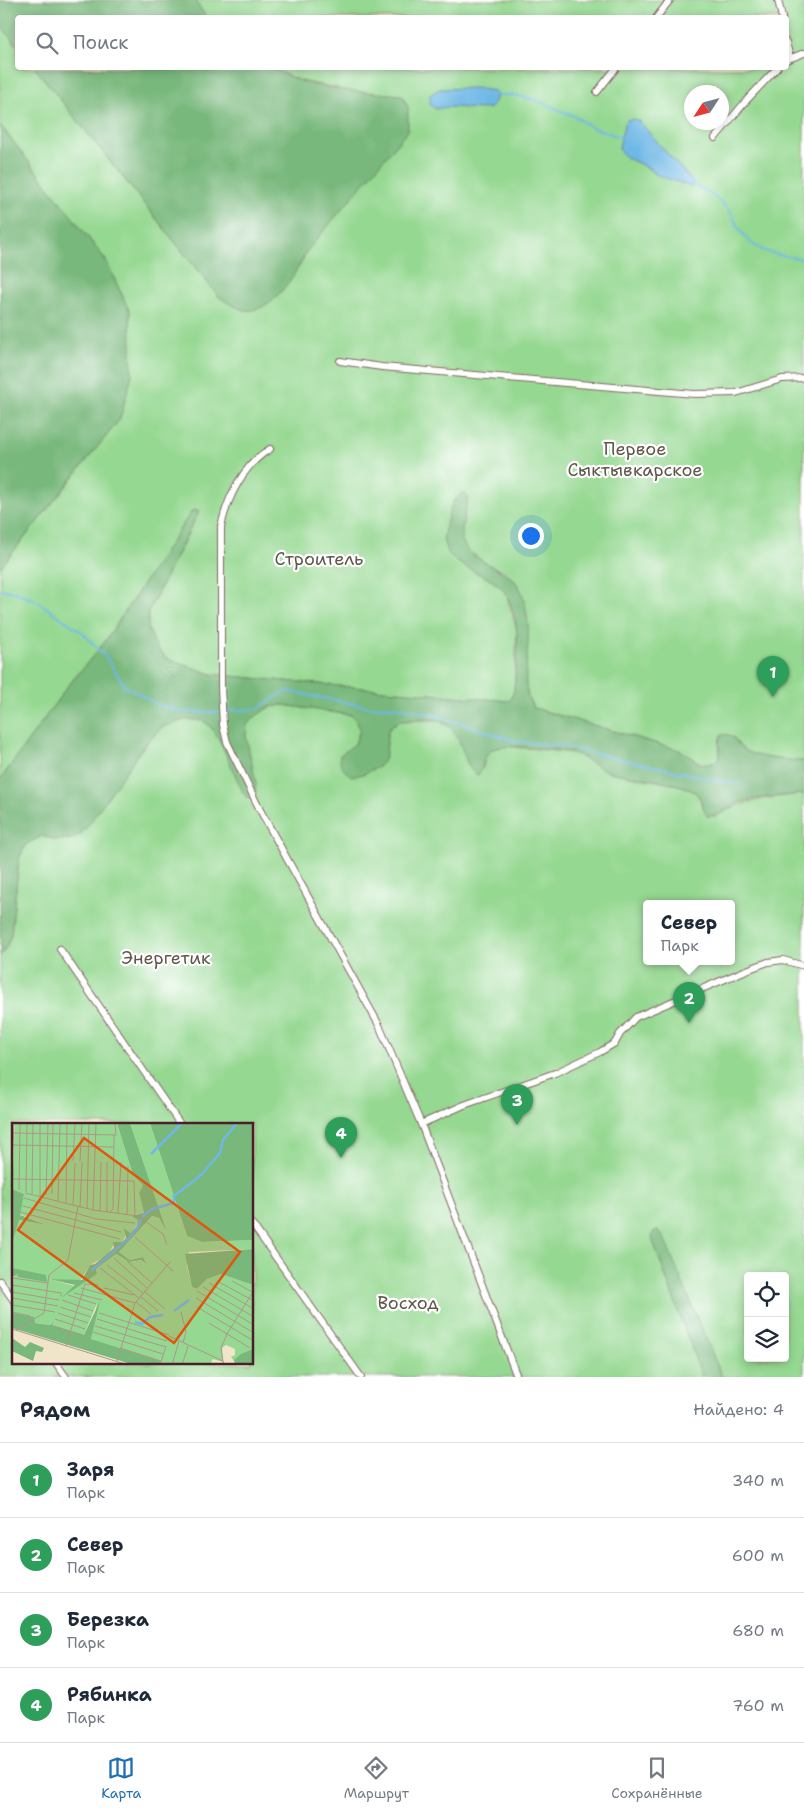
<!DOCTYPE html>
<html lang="ru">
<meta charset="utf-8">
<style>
:root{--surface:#fff;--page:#f6f6f7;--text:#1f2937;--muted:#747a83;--line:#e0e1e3;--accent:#1f6fb2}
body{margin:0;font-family:"Shantell Sans",sans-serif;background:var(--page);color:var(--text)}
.controls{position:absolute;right:15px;bottom:15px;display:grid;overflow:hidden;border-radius:5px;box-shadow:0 2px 8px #0003}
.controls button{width:45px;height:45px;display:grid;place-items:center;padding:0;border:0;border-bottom:1px solid var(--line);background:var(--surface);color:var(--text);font:25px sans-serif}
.compass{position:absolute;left:684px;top:85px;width:45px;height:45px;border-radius:50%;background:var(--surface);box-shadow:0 2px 8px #0003;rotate:234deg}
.you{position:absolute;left:530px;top:535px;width:18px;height:18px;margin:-12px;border:4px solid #fff;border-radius:50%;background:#1a73e8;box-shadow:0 0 0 8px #1a73e833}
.badge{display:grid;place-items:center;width:32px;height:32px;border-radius:50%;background:var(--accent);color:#fff;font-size:16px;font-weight:700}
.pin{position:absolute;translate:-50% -41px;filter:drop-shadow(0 1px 2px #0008)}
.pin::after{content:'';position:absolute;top:26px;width:18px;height:15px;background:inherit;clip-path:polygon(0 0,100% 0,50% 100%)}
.popup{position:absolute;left:643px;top:900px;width:92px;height:65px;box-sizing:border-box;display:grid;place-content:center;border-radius:5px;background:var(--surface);filter:drop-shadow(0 1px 4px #0005);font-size:16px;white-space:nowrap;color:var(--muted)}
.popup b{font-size:19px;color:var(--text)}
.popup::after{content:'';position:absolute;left:50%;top:100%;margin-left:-10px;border:10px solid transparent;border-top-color:var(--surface)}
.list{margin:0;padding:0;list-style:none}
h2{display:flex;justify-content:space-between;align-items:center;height:65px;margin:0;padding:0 20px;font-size:21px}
h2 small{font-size:16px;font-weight:400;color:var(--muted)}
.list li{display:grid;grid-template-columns:32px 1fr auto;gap:15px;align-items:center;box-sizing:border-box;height:75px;padding:0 20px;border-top:1px solid var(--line)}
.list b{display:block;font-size:19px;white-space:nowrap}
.list p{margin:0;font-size:16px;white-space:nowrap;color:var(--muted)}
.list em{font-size:16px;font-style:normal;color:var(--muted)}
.icon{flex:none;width:28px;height:28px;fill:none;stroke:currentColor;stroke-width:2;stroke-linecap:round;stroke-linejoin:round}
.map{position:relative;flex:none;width:804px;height:1377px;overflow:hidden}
.search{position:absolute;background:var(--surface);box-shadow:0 2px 8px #0003;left:15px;right:15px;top:15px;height:55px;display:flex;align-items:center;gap:12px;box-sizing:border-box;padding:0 18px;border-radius:5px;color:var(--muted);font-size:19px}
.sheet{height:365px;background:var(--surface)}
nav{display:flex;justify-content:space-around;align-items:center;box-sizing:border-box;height:70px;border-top:1px solid var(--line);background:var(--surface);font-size:14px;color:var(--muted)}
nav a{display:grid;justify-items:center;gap:2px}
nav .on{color:var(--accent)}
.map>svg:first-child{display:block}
.green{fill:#95d891;stroke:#707c5e;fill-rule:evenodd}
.forest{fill:#78b87b;stroke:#616c53}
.water{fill:#6eb8e6;stroke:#5c6c88}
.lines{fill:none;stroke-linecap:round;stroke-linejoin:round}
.stream{stroke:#6eb8e6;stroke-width:2}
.street-casing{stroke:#846462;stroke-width:8}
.street{stroke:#fff;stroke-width:6}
.labels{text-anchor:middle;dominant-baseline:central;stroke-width:4.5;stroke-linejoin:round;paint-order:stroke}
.park-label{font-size:18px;fill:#60564a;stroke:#fff}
.inset-river{fill:none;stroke:#6eb8e6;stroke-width:2.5}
.inset-road{fill:none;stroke:#ae968a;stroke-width:1}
.view{fill:#e0560e;fill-opacity:0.15;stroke:#e0560e;stroke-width:2.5}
.inset-edge{fill:none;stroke:#4a1f2b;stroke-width:2.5}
</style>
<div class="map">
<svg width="804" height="1377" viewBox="0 0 804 1377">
<rect width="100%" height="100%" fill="#fff"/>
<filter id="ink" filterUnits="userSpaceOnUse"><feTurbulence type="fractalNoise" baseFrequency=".02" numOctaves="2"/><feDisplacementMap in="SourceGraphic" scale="10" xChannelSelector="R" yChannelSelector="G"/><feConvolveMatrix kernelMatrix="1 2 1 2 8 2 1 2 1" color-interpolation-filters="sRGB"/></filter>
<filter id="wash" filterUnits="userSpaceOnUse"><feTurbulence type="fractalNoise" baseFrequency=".0096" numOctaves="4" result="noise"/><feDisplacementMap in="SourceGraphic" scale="20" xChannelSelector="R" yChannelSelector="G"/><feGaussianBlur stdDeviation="1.12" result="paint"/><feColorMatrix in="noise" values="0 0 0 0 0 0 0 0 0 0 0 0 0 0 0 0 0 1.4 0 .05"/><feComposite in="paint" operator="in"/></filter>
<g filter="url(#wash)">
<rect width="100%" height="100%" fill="#f0e5c9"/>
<g class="green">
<path d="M 195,0 L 804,0 L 804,761 C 786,760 762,759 745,751 C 734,744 737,732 721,735 L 719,742 L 720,756 C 704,775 695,757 679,750 L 534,708 L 527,696 L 516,583 L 504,571 L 490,566 L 468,551 L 462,541 L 462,531 L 454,500 L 450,510 L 443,541 L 458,562 L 498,584 L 506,593 L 517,630 L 514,690 L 512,697 L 508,701 L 229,676 L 211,674 L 167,659 L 157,648 L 148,629 L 148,612 L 199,512 L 192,511 L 104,643 L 67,687 L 0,780 L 0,568 L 120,419 L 130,312 L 105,259 L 0,125 L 0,24 L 17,46 L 18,68 L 35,68 L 220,298 L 300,266 L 306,252 L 338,88 L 299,81 L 273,68 L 786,68 L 786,18 L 206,18 ZM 692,92 L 722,92 L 722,122 L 692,122 ZM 640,122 L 645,130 L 691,179 L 657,175 L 640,163 Z"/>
<path d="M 283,705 L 351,715 L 357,722 L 360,730 L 355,744 L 387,746 L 386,733 L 391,727 L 399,721 L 437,720 L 452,728 L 460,742 L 483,769 L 485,757 L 492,749 L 505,746 L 574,753 L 609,772 L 682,786 L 696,793 L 702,802 L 703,809 L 715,817 C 745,798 770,798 804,794 L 804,1377 L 722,1377 L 663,1236 L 658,1231 L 653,1241 L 702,1377 L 0,1377 L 0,956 L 7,946 L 11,935 L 19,859 L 26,844 L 42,836 L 57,840 L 162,727 C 174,723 191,715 203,721 C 221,729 235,774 243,792 L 255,795 C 258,775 241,740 247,725 C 249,720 254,717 258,714 C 267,708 272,706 283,705 ZM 646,904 L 732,904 L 732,962 L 646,962 ZM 14,1124 L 252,1124 L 252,1363 L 14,1363 ZM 748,1276 L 785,1276 L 785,1358 L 748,1358 Z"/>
</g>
<g class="forest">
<path d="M 0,0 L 195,0 L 206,17 L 18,18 L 17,46 L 0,24 Z"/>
<path d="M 35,68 L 273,68 C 310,91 359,91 402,95 L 408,107 L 408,131 L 306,252 C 297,273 271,315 244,310 C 236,308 227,302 220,298 Z"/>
<path d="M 0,125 L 105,259 L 130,312 L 132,375 L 120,419 L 0,568 Z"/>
<path d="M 464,492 L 468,497 C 466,510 461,526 462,539 C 465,558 502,568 515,581 C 524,591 527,612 528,625 C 531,649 518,689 534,708 L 679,750 C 695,757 704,775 720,756 L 719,742 L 721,735 C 737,732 734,744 746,751 C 762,759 786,760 804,761 L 804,794 C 783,796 760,796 740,803 C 729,807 719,817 707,816 C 702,809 703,799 696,793 C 680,780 631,778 610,772 C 598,768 588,759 576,754 C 563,750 504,743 493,749 C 483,755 484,767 478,775 C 460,769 466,726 436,720 C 427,718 417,720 409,720 C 372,723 397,751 379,766 C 377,768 372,770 369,771 C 362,775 358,776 351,776 C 343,770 339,765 340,755 L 355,744 L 360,730 L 357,722 L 352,715 L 283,705 L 269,707 L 252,719 L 247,725 L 246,736 L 256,783 L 255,795 L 247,798 L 243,792 L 218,737 L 210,726 L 202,720 L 184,720 L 162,727 L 145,744 L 84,831 L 72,839 L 57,840 L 42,836 L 26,844 L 19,859 L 11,935 L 7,946 L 0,956 L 0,780 L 67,687 L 104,643 L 192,511 L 195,510 L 199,511 L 148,612 L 148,629 L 157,648 L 167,659 L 211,674 L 229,676 L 508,701 L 512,697 L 514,690 C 517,658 522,625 507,596 C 494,571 451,572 444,543 C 442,537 446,527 447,521 C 450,508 453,499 464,492 Z"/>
<path d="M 654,1231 L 658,1231 L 663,1236 L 722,1377 L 702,1377 L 653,1241 L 652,1236 Z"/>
</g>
<g class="water">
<path d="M 475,88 L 494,91 L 498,94 L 491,108 C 472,111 454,104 436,109 L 430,105 L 430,95 L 439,89 Z"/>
<path d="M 634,119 L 640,122 L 694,184 L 692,187 L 657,175 L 649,168 L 625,157 L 621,153 L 619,147 L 624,125 L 627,120 Z"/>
</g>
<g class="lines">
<g class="stream">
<path d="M 497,95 L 514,95 L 536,100 L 576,117 L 591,127 L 623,138"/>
<path d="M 692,183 C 704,191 720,198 729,210 C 733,215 735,222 738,227 C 754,254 776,255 804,259"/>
<path d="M 0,589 L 15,592 L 37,601 L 83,633 L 105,656 L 125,686 L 159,705 L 181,712 L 218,712"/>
<path d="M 226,711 L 256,709 L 287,691 L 370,707 L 397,707 L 432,714 L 516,741 L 562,746 L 739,785"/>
</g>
</g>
</g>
<g filter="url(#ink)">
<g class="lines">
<defs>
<g id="street">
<path d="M 778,0 L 782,18"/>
<path d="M 656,18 L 670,0"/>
<path d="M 786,42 L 790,58"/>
<path d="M 786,60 L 804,53"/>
<path d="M 597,92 L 616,68"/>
<path d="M 715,138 L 746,101 L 777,68"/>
<path d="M 340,361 L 382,367 L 694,394 L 736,393 L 782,379 L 804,378"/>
<path d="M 270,449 C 243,465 228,497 221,526 L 221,688 L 223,725 L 227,742 L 260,810 L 379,1025 L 421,1124 L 517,1377"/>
<path d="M 60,949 L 180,1124"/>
<path d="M 421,1124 L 464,1105 L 555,1073 L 600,1052 L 615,1043 L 620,1034 L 636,1017 L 744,971 L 768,962 L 783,960 L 804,966"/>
<path d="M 252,1224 L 361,1377"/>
<path d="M 0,1281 L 14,1301"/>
<path d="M 56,1363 L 66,1377"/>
</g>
</defs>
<use href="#street" class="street-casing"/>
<use href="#street" class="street"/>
</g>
</g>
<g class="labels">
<g class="park-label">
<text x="635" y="449">Первое<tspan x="635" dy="21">Сыктывкарское</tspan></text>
<text x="319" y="559">Строитель</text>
<text x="166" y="958">Энергетик</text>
<text x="408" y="1303">Восход</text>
</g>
</g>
<g transform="translate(12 1123)">
<rect width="241" height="241" fill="#f0e5c9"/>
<path d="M 3,0 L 105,0 L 121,52 L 131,62 L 127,70 L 132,90 L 119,93 L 126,97 L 126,101 L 118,110 L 115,108 L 111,119 L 103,119 L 96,132 L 78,142 L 68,158 L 37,156 L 63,163 L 85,151 L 84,146 L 104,131 L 120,139 L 129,137 L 133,141 L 131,134 L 118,137 L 107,129 L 140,93 L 147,95 L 155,109 L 118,0 L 138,0 L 175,113 L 190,119 L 241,117 L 241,126 L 177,129 L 175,143 L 180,164 L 185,166 L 195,156 L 209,151 L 241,162 L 241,226 L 222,238 L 219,234 L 223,232 L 223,226 L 214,222 L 210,225 L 211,239 L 201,236 L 198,241 L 147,241 L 79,216 L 85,180 L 72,212 L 40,203 L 40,198 L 38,202 L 23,200 L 0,190 L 2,151 L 6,151 L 6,154 L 35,154 L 0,145 L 0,120 L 6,97 L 35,102 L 7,91 L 12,71 L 0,66 Z" fill="#95d891"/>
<path d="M 105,0 L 118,0 L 155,109 L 147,95 L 140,93 L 107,129 L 118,137 L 131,134 L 134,141 L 129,137 L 118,139 L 104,131 L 84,146 L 85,151 L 49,175 L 63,162 L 37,156 L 70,157 L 78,142 L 83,141 L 102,125 L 101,119 L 111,119 L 114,115 L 112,105 L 118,110 L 125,103 L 126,97 L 119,93 L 132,90 L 127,70 L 131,62 L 121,52 ZM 138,0 L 241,0 L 241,117 L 190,119 L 175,113 ZM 0,66 L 12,71 L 8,92 L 35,102 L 7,97 L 0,120 ZM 241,126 L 241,162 L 209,151 L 195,156 L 185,166 L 180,164 L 173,131 ZM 0,145 L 34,152 L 35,159 L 6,154 L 5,151 L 0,154 ZM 88,178 L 79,216 L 148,238 L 147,241 L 119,241 L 0,205 L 0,190 L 22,194 L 23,200 L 38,202 L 41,198 L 40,202 L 72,212 ZM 0,215 L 13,224 L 18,219 L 32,225 L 30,229 L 24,228 L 21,238 L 0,228 ZM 241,226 L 241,241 L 223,241 L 222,237 L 229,231 Z" fill="#78b87b"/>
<path class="inset-river" d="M 139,31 L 170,0M 130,94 L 140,86 L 162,80 L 162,73 L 189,52 L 208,30 L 211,17 L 225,0M 79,148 L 116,116 L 126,104 L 129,96M 162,188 L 177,177M 123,199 L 130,201 L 138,194 L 151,192"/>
<path class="inset-road" d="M 2,10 L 104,12 L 103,0M 1,22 L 102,24M 61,38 L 63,0M 68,38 L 70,0M 0,45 L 2,0M 0,56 L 122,58 L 123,93M 7,67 L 8,0M 14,69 L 15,0M 13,70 L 81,87 L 126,93 L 151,111 L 155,122M 20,71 L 21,0M 40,71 L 41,0M 34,72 L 36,0M 28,73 L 28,0M 12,75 L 84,96 L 123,100M 46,78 L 48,0M 54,81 L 55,0M 61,82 L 63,40M 11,83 L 109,109M 68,84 L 70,39M 75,86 L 77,0M 81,87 L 84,0M 88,88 L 89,39M 8,89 L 108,116M 92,89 L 95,88 L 95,39M 98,89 L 101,86 L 102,12M 106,90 L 109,39M 115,92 L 116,43M 123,114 L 161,148M 102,135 L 135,165M 115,138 L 140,160M 95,142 L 131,170M 88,145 L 127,175M 0,155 L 36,160M 205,158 L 242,178M 220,158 L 242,170M 197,160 L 242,186M 0,162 L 49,170 L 49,173M 191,164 L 242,194M 69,165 L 123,180M 92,165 L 122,172M 132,168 L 153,186M 185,168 L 242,202M 0,169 L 47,177M 62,170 L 90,177M 56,172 L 84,181M 128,173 L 146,188M 0,175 L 46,183M 184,175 L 242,210M 50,177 L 81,188M 124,179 L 139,191M 0,182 L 43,189M 48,184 L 79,194M 185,184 L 242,218M 0,189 L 18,193 L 18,199M 169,189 L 174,209 L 171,220M 46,190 L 76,200M 87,190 L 157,212M 43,196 L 73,206M 85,196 L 155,218M 197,200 L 238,225M 40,203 L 71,212M 83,203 L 154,224M 0,206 L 116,242M 4,207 L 32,190 L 37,152 L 56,137 L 66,84M 81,209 L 151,231M 157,213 L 211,238 L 212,242M 54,223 L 73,161 L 86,162M 108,225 L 149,238M 105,238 L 123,180 L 159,138M 211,238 L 209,225 L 215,211 L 242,167M 148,242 L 154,223M 160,242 L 167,218M 170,242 L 176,223"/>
<path class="view" d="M 72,15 L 228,129 L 162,220 L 6,107 Z"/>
<rect width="241" height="241" class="inset-edge"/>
</g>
</svg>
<div class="controls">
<button><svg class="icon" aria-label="locate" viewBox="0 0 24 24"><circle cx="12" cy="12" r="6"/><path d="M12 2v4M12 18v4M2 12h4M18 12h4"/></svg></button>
<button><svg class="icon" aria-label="layers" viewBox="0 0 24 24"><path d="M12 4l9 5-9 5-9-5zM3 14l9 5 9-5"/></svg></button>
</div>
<svg class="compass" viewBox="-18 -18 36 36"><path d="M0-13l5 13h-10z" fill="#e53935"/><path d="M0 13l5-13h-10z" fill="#747a83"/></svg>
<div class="you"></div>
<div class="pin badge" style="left:773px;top:697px;background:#2e9e5b">1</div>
<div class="pin badge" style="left:689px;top:1023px;background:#2e9e5b">2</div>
<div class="popup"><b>Север</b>Парк</div>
<div class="pin badge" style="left:517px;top:1125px;background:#2e9e5b">3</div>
<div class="pin badge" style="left:341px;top:1158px;background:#2e9e5b">4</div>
<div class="search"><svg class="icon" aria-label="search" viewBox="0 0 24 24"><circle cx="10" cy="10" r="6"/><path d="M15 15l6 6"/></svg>Поиск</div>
</div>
<section class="sheet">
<h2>Рядом<small>Найдено: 4</small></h2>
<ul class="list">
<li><span class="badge" style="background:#2e9e5b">1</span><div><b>Заря</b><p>Парк</p></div><em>340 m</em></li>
<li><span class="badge" style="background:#2e9e5b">2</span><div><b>Север</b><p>Парк</p></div><em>600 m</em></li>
<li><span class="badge" style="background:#2e9e5b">3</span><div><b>Березка</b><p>Парк</p></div><em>680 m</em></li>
<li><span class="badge" style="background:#2e9e5b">4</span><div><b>Рябинка</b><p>Парк</p></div><em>760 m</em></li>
</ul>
</section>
<nav>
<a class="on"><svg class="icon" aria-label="map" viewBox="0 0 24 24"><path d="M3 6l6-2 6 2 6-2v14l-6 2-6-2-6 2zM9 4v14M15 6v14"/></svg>Карта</a>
<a><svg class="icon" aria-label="directions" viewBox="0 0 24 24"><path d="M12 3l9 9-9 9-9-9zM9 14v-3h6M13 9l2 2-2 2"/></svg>Маршрут</a>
<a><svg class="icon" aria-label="saved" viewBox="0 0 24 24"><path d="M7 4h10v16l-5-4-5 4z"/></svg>Сохранённые</a>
</nav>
